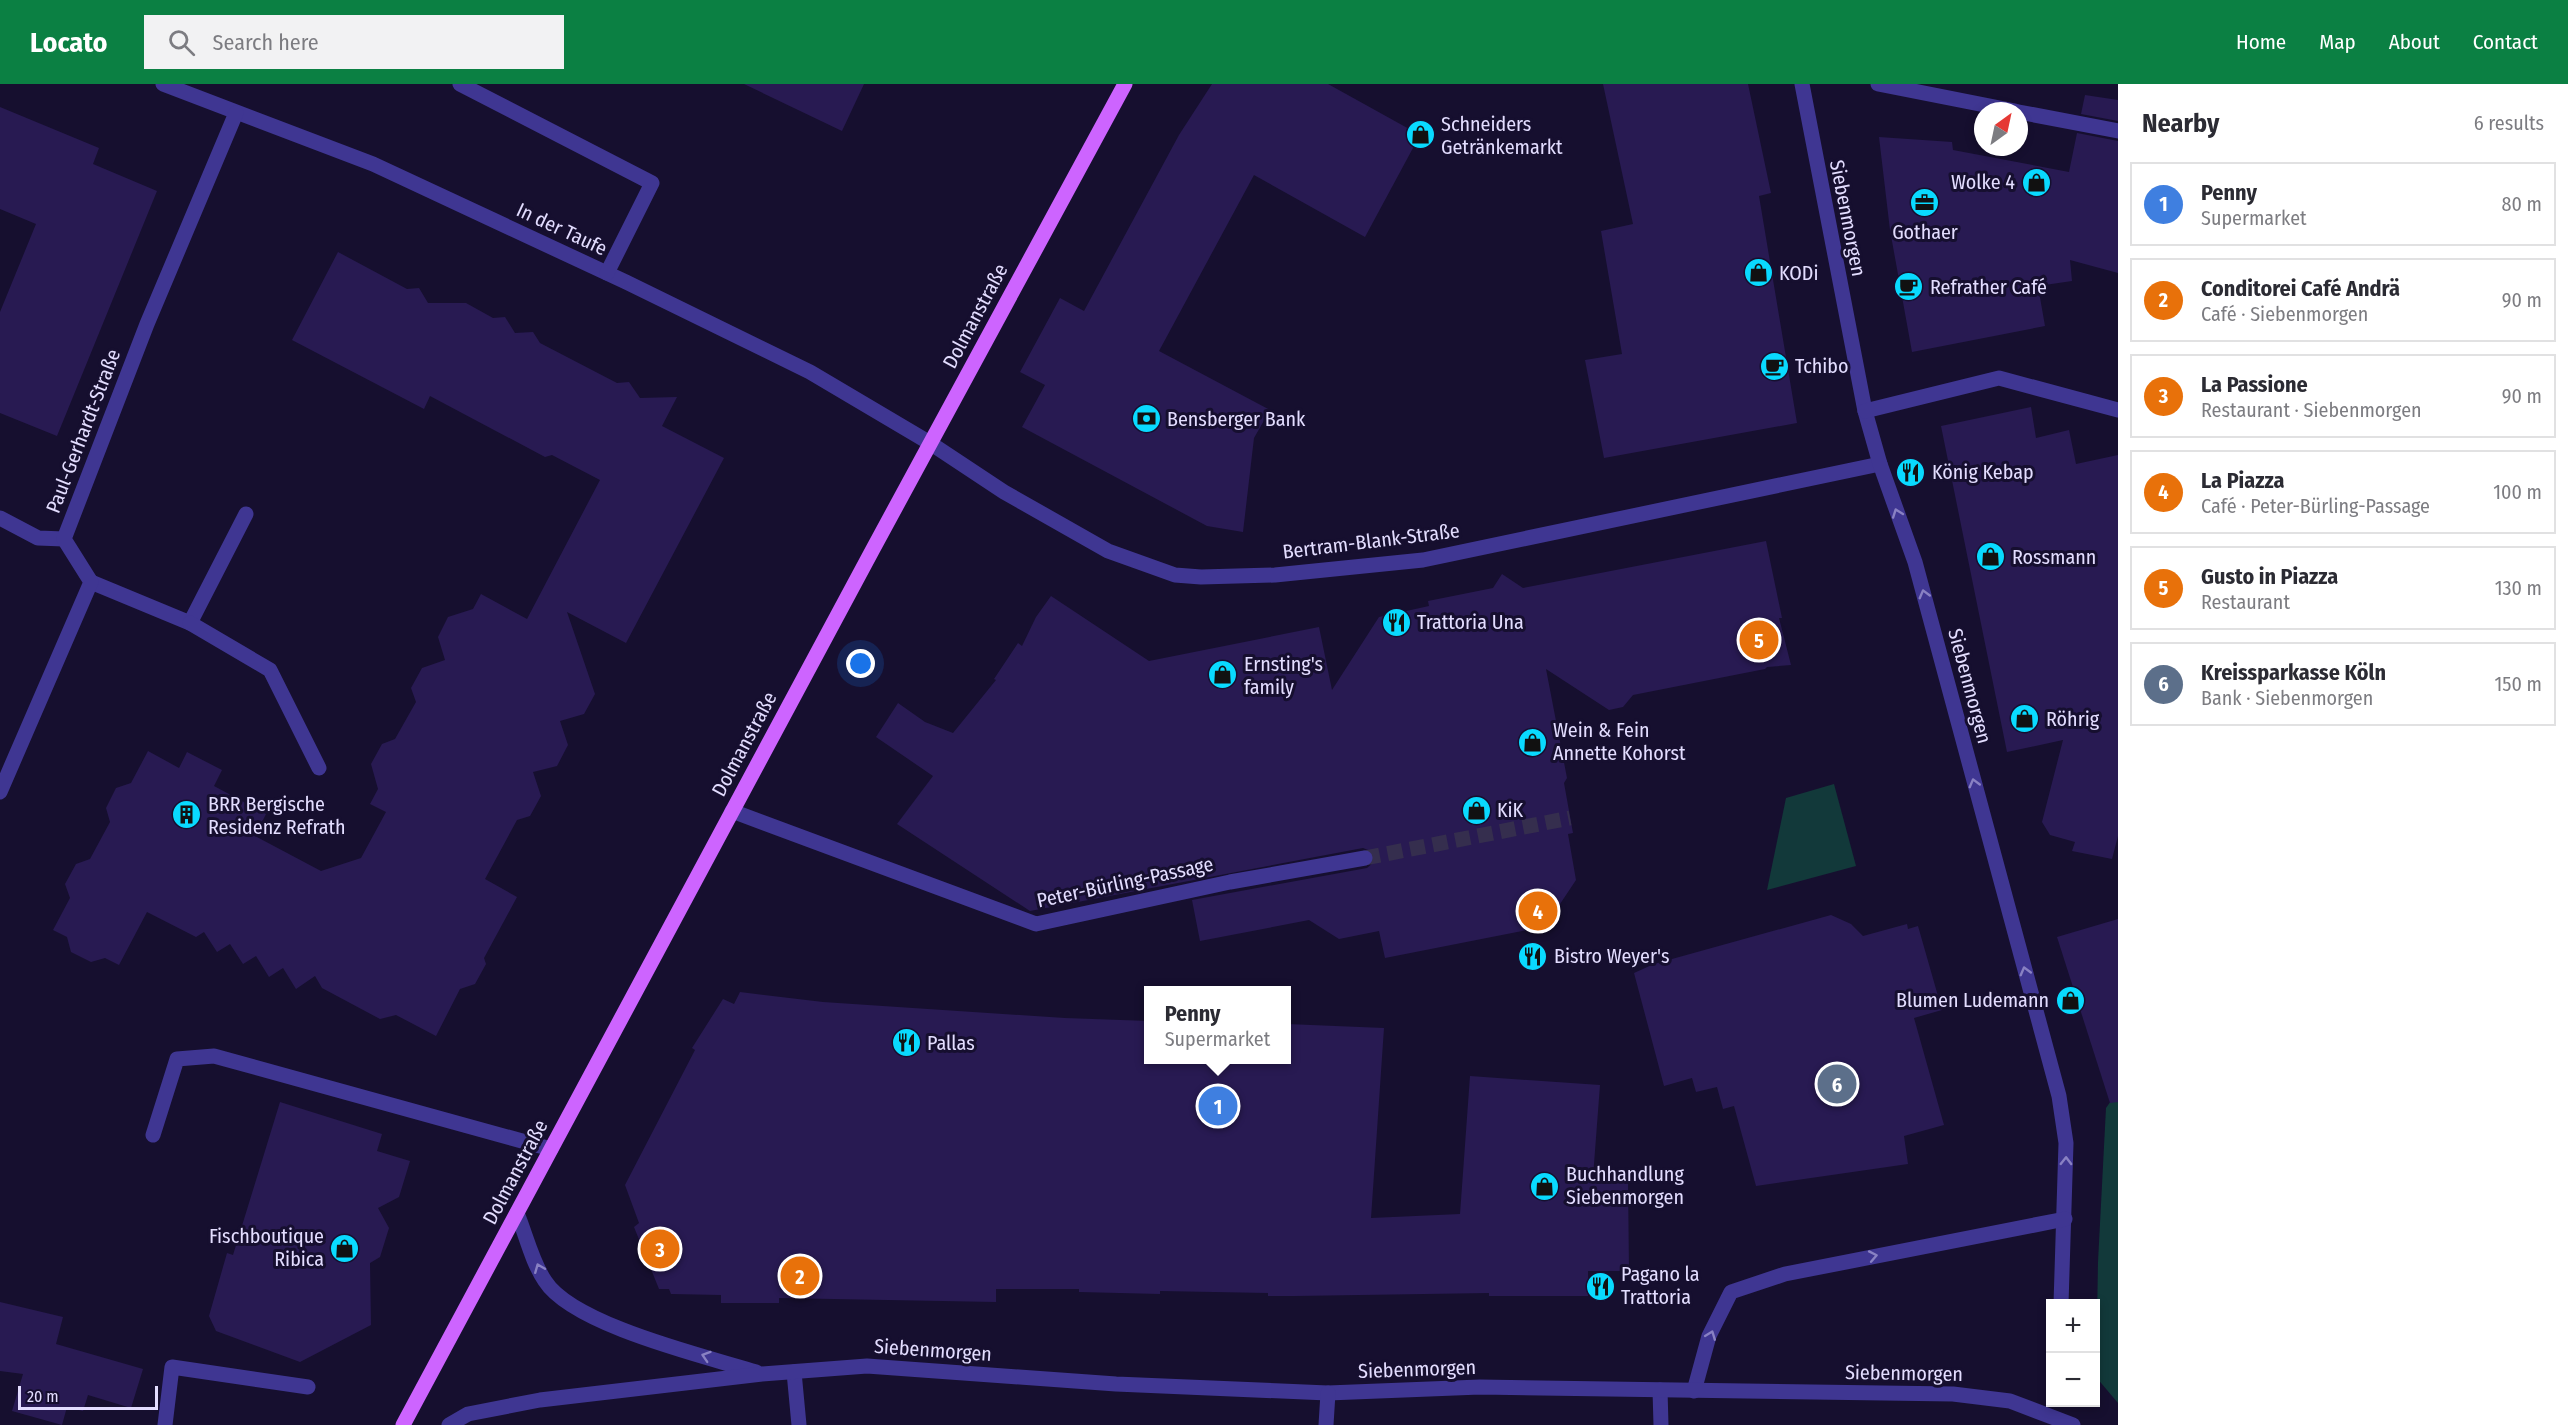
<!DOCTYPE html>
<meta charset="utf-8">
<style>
:root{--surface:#fff;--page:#f2f2f3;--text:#2b2b33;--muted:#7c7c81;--line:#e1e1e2;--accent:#0b8043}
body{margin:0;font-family:"Fira Sans Condensed",sans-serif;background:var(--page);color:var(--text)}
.controls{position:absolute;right:18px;bottom:18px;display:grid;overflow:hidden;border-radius:0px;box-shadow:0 3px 9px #0003}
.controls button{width:54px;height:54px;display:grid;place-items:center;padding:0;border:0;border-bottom:2px solid var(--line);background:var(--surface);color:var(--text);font:30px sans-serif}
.compass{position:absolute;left:1974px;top:18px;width:54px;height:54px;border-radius:50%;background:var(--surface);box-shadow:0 3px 9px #0003;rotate:33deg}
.scale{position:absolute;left:18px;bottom:15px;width:140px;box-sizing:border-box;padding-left:6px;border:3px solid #e3ddff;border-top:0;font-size:16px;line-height:21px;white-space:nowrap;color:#e3ddff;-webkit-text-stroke:4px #160f2f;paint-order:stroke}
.you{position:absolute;left:861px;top:580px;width:21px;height:21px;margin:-15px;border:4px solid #fff;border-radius:50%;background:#1a73e8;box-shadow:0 0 0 9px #1a73e833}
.badge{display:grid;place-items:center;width:39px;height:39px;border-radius:50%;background:var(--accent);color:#fff;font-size:20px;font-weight:700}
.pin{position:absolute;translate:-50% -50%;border:3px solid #fff;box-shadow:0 2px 6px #0006}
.popup{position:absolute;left:1144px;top:902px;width:147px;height:78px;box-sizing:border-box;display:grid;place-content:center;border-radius:0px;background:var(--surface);filter:drop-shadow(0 2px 4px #0005);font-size:20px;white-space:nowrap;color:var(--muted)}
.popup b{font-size:22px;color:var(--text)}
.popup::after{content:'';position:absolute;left:50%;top:100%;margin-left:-12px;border:12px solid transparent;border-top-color:var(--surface)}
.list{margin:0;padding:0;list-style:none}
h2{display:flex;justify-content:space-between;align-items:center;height:78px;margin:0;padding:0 24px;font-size:26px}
h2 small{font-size:20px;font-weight:400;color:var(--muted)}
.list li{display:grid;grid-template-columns:39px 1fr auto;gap:18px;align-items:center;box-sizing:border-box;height:84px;margin:0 12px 12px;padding:0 12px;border:2px solid var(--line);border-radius:0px}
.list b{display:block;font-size:22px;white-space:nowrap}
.list p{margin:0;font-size:20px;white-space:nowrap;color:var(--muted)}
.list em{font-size:20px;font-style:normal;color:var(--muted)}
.icon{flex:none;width:33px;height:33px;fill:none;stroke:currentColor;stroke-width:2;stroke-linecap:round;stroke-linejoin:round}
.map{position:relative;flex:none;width:2118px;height:1341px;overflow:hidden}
header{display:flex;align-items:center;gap:36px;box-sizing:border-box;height:84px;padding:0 30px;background:var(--accent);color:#fff}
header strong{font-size:28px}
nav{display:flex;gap:33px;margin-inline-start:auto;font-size:21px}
.search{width:420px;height:54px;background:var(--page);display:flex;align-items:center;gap:15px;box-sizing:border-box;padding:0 21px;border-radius:0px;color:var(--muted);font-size:22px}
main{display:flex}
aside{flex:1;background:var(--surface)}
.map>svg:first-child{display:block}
.green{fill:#12393a}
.building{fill:#281a52}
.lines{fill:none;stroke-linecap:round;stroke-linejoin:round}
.minor-tunnel{stroke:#352e4e;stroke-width:15;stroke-dasharray:15 8;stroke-linecap:butt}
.minor{stroke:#3f3692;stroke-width:15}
.major{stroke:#cd64ff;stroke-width:15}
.oneway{stroke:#8981c3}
.labels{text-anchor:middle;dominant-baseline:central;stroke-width:6;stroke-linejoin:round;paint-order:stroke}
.poi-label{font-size:20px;fill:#e3ddff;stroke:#160f2f;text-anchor:start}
.street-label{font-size:20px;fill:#e3ddff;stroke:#160f2f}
</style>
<header>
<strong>Locato</strong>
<div class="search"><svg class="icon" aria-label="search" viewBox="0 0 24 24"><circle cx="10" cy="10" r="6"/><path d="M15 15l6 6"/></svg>Search here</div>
<nav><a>Home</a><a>Map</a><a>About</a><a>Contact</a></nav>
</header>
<main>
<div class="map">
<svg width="2118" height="1341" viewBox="0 0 2118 1341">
<rect width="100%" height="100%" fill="#160f2f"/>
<g class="green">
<path d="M 1834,700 L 1856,782 L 1767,806 L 1786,714 Z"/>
<path d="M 2118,1007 L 2118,1319 L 2096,1293 L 2098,1178 L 2106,1024 Z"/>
</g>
<g class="building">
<path d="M 744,0 L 864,0 L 842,47 Z"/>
<path d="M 1212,0 L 1328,0 L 1420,51 L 1365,153 L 1254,91 L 1159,267 L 1270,326 L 1254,354 L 1243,448 L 1207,442 L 1022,343 L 1045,301 L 1020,288 L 1060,214 L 1084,227 L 1179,51 Z"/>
<path d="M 1603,0 L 1748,0 L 1771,109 L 1759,112 L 1797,339 L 1604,374 L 1585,276 L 1622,270 L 1601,147 L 1633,140 Z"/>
<path d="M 2085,11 L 2118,16 L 2118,37 L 2081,30 Z"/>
<path d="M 0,23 L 99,64 L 93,80 L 157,107 L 57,352 L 0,329 L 0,228 L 36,140 L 0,125 Z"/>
<path d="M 2077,49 L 2118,57 L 2118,189 L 2070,176 L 2072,197 L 2038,202 L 2045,242 L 1912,268 L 1890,146 L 1879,53 L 1952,58 L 1953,66 L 2069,88 Z"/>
<path d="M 338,168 L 407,205 L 419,204 L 428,219 L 466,219 L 493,234 L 505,233 L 515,249 L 533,248 L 540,259 L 617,299 L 629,298 L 640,314 L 677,313 L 662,342 L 724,374 L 626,559 L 567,528 L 595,610 L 584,630 L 560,637 L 568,661 L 557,682 L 533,688 L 541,712 L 530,732 L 517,736 L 485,795 L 517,813 L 484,874 L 486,880 L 475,900 L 460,905 L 436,952 L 396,931 L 380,935 L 322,904 L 315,892 L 296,905 L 283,884 L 269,893 L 256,872 L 243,880 L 230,860 L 217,868 L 204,848 L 196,853 L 147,828 L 119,881 L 105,874 L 91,878 L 71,868 L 67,853 L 53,846 L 70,814 L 65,800 L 76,780 L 90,775 L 110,738 L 106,724 L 116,704 L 131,699 L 148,667 L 179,684 L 187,668 L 222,686 L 214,702 L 266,730 L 255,752 L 321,787 L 361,774 L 386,728 L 370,720 L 378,705 L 371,680 L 382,660 L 395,655 L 416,618 L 411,604 L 422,584 L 445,576 L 438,553 L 448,533 L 473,525 L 481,510 L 527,535 L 600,396 L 552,371 L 545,373 L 430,312 L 424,325 L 292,256 Z"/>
<path d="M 2031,323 L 2036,354 L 2069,346 L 2076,380 L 2118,371 L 2118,752 L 2112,775 L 2072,767 L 2075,758 L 2050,751 L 2042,738 L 2063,656 L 2007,668 L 1941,342 Z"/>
<path d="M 1766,457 L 1782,534 L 1779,534 L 1791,581 L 1767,583 L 1765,585 L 1633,611 L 1623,623 L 1609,626 L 1546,585 L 1567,694 L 1564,699 L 1573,749 L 1568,750 L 1576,796 L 1554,829 L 1557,840 L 1385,874 L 1379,847 L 1339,855 L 1309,836 L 1200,857 L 1192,816 L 1367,784 L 1374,778 L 1373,768 L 1363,764 L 1030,827 L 897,740 L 933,692 L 876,653 L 898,619 L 925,638 L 953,649 L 996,596 L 994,595 L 1018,559 L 1022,562 L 1036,533 L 1051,512 L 1149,577 L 1319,543 L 1332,606 L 1379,533 L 1429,522 L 1428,517 L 1493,504 L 1502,490 L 1523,504 Z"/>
<path d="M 1831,831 L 1851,840 L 1863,852 L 1907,840 L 1908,845 L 1918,842 L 1942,926 L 1914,934 L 1944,1041 L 1904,1052 L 1908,1080 L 1756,1102 L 1734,1022 L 1723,1025 L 1717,1003 L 1696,1008 L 1692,994 L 1664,1002 L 1634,889 L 1654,880 Z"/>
<path d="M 2118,835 L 2118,1018 L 2110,1019 L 2057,853 Z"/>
<path d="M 740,908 L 823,918 L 1065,934 L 1149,937 L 1149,975 L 1287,975 L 1287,940 L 1384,944 L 1371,1134 L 1460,1130 L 1470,992 L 1600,1001 L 1593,1093 L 1628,1096 L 1629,1187 L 1588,1187 L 1588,1212 L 1489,1212 L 1489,1209 L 1295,1212 L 1268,1212 L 1268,1209 L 1160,1207 L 1160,1210 L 1079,1208 L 1079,1205 L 996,1205 L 996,1218 L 779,1214 L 779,1219 L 721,1219 L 721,1211 L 671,1210 L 669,1205 L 659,1205 L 634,1143 L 639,1139 L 625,1101 L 695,966 L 692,964 L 723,915 L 734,920 Z"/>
<path d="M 280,1018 L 382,1050 L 377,1067 L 410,1077 L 399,1113 L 378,1124 L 389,1144 L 380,1173 L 370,1179 L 371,1241 L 300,1278 L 216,1247 L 209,1232 L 227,1169 L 233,1171 Z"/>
<path d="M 0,1218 L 63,1233 L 56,1260 L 143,1285 L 131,1324 L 88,1311 L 83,1327 L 67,1323 L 62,1341 L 12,1327 L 23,1290 L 0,1287 Z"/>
</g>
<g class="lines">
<path class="minor-tunnel" d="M 1365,774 L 1570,734"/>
<g class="minor">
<path d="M 163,0 L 373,80 L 626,198 L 810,288 L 930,359 L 1004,408 L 1108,467 L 1175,491 L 1201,493 L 1275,491 L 1423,476 L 1880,380"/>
<path d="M 460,0 L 652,99 L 607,189"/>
<path d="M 1802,0 L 1865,327 L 1880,380 L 1915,478 L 2059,1012 L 2066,1059 L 2061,1220"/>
<path d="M 1878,0 L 2015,27"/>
<path d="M 2019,28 L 2118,47"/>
<path d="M 1865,327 L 1999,294 L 2118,326"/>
<path d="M 0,434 L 38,454 L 64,455"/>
<path d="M 91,498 L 190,539 L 246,430"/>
<path d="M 190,539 L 270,586 L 319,684"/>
<path d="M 0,708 L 91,498 L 64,455 L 147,240 L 236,29"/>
<path d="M 732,727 L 1036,840 L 1230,798 L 1365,774"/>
<path d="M 153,1051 L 177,975 L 214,972 L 551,1065"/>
<path d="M 517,1129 C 526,1151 532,1178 545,1197 C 573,1241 704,1272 756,1288"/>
<path d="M 794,1288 L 799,1341"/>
<path d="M 1660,1306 L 1661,1341"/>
<path d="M 1694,1307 L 1709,1252 L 1731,1208 L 1785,1190 L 2065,1135"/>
<path d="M 165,1341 L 172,1283 L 308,1303"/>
<path d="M 449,1341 L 468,1330 L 540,1316 L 762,1290 L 867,1282 L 1116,1300 L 1328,1309 L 1480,1303 L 1953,1310 L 2010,1317 L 2073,1341"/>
<path d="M 1326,1341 L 1328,1309"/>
</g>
<path class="major" d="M 403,1341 L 873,465 L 1125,0"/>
</g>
<defs><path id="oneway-chevron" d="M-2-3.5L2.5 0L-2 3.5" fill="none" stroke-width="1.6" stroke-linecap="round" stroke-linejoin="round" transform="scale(1.5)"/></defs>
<g class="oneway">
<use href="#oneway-chevron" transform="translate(1897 429) rotate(-110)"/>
<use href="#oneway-chevron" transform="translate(1924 510) rotate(-105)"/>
<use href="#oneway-chevron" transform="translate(1974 699) rotate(-105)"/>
<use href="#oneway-chevron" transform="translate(2025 887) rotate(-105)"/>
<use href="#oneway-chevron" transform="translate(2066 1077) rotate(-89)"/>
<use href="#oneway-chevron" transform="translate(1873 1172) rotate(-11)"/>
<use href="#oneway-chevron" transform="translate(539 1184) rotate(-112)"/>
<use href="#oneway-chevron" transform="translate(1711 1251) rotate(-69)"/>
<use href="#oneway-chevron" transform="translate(706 1272) rotate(-162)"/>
</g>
<defs>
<symbol id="shop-disc" viewBox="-11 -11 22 22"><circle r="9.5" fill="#09daff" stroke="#160f2f"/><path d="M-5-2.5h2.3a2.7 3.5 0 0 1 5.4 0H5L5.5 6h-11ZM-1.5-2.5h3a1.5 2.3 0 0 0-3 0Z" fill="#111"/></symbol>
<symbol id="office-disc" viewBox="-11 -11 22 22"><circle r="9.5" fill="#09daff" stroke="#160f2f"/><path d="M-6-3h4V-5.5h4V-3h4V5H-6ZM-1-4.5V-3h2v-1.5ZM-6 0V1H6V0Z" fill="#111"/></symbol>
<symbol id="cafe-disc" viewBox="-11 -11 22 22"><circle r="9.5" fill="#09daff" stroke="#160f2f"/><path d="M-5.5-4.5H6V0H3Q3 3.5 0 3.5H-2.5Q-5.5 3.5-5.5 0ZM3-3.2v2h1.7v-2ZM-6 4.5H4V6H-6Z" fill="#111"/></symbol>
<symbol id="bank-disc" viewBox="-11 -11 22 22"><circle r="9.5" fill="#09daff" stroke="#160f2f"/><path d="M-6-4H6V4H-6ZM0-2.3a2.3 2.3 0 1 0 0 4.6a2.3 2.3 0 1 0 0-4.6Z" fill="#111"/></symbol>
<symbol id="restaurant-disc" viewBox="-11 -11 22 22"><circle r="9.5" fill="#09daff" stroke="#160f2f"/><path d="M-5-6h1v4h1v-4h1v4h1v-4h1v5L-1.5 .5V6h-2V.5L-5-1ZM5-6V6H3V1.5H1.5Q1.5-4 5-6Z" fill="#111"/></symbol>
<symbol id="building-disc" viewBox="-11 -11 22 22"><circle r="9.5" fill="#09daff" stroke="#160f2f"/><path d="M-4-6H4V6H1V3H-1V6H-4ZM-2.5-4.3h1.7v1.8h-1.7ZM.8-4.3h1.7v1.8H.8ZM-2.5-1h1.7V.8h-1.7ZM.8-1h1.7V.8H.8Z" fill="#111"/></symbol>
</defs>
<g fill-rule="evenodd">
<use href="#shop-disc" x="1404" y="34" width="33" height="33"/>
<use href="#shop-disc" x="2020" y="82" width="33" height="33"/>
<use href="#office-disc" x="1908" y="102" width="33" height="33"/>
<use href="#shop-disc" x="1742" y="172" width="33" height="33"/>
<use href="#cafe-disc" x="1892" y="186" width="33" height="33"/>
<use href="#cafe-disc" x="1758" y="266" width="33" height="33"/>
<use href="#bank-disc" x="1130" y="318" width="33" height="33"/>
<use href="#restaurant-disc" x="1894" y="372" width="33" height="33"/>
<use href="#shop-disc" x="1974" y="456" width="33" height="33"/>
<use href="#restaurant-disc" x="1380" y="522" width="33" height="33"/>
<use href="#shop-disc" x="1206" y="574" width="33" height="33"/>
<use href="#shop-disc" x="2008" y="618" width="33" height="33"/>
<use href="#shop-disc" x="1516" y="642" width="33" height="33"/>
<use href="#shop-disc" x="1460" y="710" width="33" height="33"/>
<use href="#building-disc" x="170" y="714" width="33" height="33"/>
<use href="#restaurant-disc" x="1516" y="856" width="33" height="33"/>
<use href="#shop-disc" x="2054" y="900" width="33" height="33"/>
<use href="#restaurant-disc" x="890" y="942" width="33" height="33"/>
<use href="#shop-disc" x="1528" y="1086" width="33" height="33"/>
<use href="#shop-disc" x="328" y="1148" width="33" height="33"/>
<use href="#restaurant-disc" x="1584" y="1186" width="33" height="33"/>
</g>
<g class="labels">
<g class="poi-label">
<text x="1441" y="40">Schneiders<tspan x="1441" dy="23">Getränkemarkt</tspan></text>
<text x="2015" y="98" text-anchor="end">Wolke 4</text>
<text x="1925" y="148" text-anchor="middle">Gothaer</text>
<text x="1779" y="189">KODi</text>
<text x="1930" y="203">Refrather Café</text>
<text x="1795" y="282">Tchibo</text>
<text x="1167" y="335">Bensberger Bank</text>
<text x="1932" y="388">König Kebap</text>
<text x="2012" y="473">Rossmann</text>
<text x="1417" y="538">Trattoria Una</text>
<text x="1244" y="580">Ernsting's<tspan x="1244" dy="23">family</tspan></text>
<text x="2046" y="635">Röhrig</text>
<text x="1553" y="646">Wein &amp; Fein<tspan x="1553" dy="23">Annette Kohorst</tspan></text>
<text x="208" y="720">BRR Bergische<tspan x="208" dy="23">Residenz Refrath</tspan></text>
<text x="1497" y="726">KiK</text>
<text x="1554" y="872">Bistro Weyer's</text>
<text x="2049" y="916" text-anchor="end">Blumen Ludemann</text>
<text x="927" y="959">Pallas</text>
<text x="1566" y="1090">Buchhandlung<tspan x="1566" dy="23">Siebenmorgen</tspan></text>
<text x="324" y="1152" text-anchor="end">Fischboutique<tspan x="324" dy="23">Ribica</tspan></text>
<text x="1621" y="1190">Pagano la<tspan x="1621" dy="23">Trattoria</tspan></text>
</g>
<g class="street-label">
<text transform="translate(1848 134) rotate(79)">Siebenmorgen</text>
<text transform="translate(562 145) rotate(25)">In der Taufe</text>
<text transform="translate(975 232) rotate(-62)">Dolmanstraße</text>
<text transform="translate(83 347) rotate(-69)">Paul-Gerhardt-Straße</text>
<text transform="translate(1371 457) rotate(-7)">Bertram-Blank-Straße</text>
<text transform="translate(1970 602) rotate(75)">Siebenmorgen</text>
<text transform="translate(744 660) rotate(-62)">Dolmanstraße</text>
<text transform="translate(1125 798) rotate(-12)">Peter-Bürling-Passage</text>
<text transform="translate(515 1088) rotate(-62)">Dolmanstraße</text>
<text transform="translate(933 1266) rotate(4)">Siebenmorgen</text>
<text transform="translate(1417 1285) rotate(-2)">Siebenmorgen</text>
<text transform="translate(1904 1289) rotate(1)">Siebenmorgen</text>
</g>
</g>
</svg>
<div class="controls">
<button>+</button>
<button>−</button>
</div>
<svg class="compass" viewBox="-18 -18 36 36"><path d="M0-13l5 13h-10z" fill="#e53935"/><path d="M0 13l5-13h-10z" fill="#7c7c81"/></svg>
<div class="scale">20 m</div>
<div class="you"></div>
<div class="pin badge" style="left:1218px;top:1022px;background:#3f7fe0">1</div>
<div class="popup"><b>Penny</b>Supermarket</div>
<div class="pin badge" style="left:800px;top:1192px;background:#e8710a">2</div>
<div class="pin badge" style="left:660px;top:1165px;background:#e8710a">3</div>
<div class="pin badge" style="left:1538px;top:827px;background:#e8710a">4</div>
<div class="pin badge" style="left:1759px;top:556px;background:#e8710a">5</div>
<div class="pin badge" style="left:1837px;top:1000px;background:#5c6f8a">6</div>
</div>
<aside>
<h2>Nearby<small>6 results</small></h2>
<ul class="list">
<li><span class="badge" style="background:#3f7fe0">1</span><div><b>Penny</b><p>Supermarket</p></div><em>80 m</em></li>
<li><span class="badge" style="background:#e8710a">2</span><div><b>Conditorei Café Andrä</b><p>Café · Siebenmorgen</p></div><em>90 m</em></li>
<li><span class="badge" style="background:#e8710a">3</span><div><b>La Passione</b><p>Restaurant · Siebenmorgen</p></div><em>90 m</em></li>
<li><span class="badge" style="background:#e8710a">4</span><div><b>La Piazza</b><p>Café · Peter-Bürling-Passage</p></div><em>100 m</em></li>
<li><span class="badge" style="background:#e8710a">5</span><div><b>Gusto in Piazza</b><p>Restaurant</p></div><em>130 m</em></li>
<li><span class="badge" style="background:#5c6f8a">6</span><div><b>Kreissparkasse Köln</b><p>Bank · Siebenmorgen</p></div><em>150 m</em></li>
</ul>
</aside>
</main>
